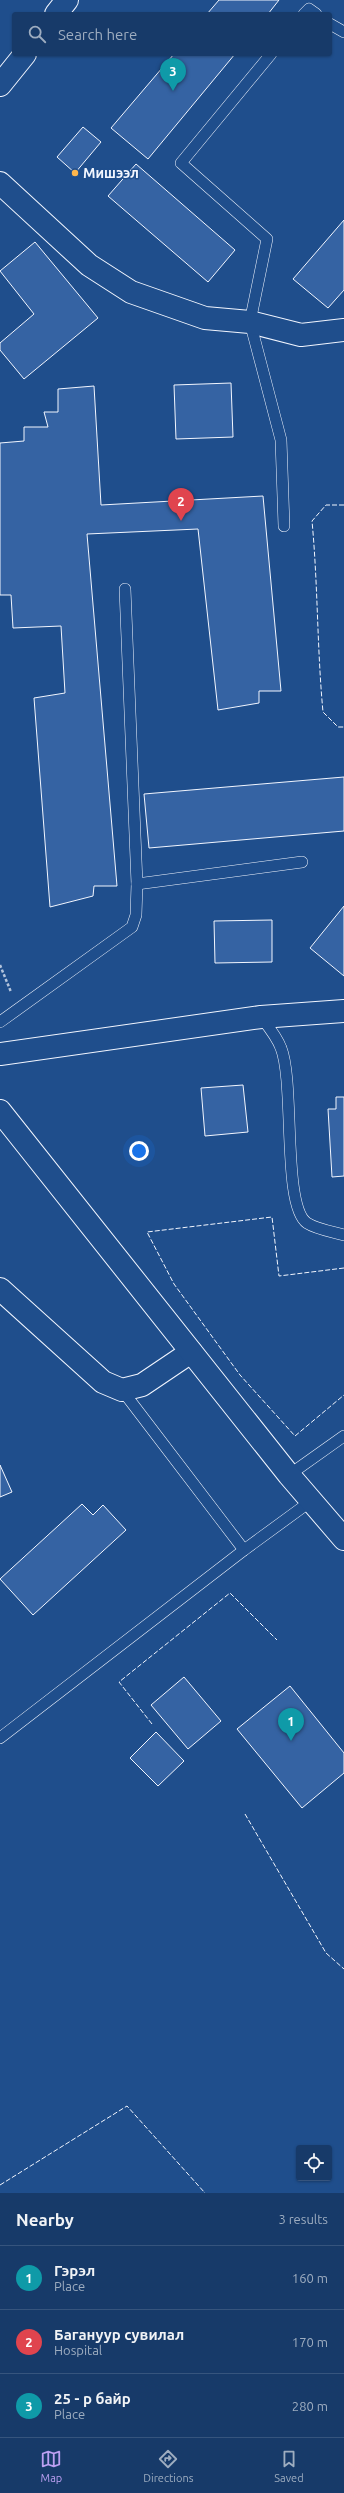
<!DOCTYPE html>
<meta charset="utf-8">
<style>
:root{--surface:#173a69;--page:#244571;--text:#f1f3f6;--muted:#9eadc0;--line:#36547d;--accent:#bca0f2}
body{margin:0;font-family:Ubuntu,sans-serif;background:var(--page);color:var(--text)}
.controls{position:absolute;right:12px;bottom:12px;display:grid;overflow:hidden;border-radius:4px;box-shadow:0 1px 3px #0004}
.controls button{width:36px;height:36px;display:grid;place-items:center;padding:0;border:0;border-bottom:1px solid var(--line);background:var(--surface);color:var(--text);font:20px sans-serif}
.you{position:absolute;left:139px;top:1151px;width:14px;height:14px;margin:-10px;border:3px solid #fff;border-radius:50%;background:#1a73e8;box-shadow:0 0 0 6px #1a73e833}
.badge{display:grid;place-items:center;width:26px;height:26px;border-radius:50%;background:var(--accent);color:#fff;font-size:13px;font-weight:700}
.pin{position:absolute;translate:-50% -33px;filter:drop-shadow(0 1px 2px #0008)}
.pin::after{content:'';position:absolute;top:21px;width:14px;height:12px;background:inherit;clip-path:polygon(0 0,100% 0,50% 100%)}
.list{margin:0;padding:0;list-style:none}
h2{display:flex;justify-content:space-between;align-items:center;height:52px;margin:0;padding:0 16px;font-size:17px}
h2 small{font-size:13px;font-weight:400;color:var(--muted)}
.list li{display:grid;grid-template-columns:26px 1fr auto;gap:12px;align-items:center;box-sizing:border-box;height:64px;padding:0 16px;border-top:1px solid var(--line)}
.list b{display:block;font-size:15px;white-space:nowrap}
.list p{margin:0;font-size:13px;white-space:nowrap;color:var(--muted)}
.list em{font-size:13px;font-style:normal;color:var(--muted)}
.icon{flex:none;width:22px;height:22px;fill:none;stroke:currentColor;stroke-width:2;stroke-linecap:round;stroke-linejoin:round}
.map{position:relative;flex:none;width:344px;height:2193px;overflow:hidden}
.search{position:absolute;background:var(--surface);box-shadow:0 1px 3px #0004;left:12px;right:12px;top:12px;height:44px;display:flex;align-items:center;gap:10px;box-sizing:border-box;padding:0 14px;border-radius:4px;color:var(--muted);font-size:15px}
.sheet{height:244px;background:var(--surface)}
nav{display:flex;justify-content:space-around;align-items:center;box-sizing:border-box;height:56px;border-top:1px solid var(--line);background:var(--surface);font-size:11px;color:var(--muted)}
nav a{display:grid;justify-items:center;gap:2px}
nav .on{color:var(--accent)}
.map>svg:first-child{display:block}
.building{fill:#3563a3;stroke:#f2f6ff}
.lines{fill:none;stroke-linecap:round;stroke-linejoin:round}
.service-casing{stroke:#f2f6ff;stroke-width:12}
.minor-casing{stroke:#f2f6ff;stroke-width:24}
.secondary-casing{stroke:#f2f6ff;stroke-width:24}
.path{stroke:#b3c4dc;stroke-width:2.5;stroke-dasharray:3 2;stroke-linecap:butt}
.service{stroke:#1f4e8c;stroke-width:11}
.minor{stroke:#1f4e8c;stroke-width:22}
.secondary{stroke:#1f4e8c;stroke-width:22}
.fence{stroke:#f2f6ff;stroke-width:1;stroke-dasharray:5 2;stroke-linecap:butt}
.poi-dot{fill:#ffb74d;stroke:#1f4e8c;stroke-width:1.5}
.labels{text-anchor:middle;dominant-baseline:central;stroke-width:3;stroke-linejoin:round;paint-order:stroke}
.poi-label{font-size:14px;font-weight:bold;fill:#f2f6ff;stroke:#1f4e8c;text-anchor:start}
</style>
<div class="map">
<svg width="344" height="2193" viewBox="0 0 344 2193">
<rect width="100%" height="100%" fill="#1f4e8c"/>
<g class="building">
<path d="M 219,0 L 279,0 L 268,14 L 207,14 Z"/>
<path d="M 174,54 L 235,54 L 148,159 L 111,128 Z"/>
<path d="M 83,127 L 101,142 L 75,173 L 57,157 Z"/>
<path d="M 136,164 L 235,250 L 208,282 L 108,196 Z"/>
<path d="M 344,220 L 344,290 L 328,308 L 293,279 Z"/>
<path d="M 35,242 L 98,318 L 24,379 L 0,350 L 0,343 L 34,314 L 0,271 Z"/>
<path d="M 231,383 L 233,437 L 176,439 L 174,385 Z"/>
<path d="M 94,386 L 101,505 L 263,496 L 281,691 L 259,691 L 259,703 L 218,710 L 198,529 L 87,534 L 117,886 L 94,886 L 93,896 L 50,907 L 34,698 L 65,693 L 61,626 L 13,628 L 11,595 L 0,595 L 0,443 L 24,441 L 24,427 L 48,427 L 44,412 L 58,412 L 58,389 Z"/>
<path d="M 344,777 L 344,831 L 149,848 L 144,794 Z"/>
<path d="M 344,906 L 344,976 L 310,948 Z"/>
<path d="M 272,920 L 272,962 L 215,963 L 214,921 Z"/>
<path d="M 243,1085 L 248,1132 L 205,1136 L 201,1088 Z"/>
<path d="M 336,1097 L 344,1097 L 344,1176 L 332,1177 L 328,1109 L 336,1109 Z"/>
<path d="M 0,1465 L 12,1492 L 0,1497 Z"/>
<path d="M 82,1504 L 93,1515 L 103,1505 L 126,1530 L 33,1615 L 0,1579 Z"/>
<path d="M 184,1677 L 221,1721 L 188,1749 L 151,1705 Z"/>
<path d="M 290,1686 L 344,1753 L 344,1773 L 302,1808 L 237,1729 Z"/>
<path d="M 156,1732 L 184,1761 L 158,1786 L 130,1758 Z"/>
</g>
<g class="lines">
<defs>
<g id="service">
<path d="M 304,14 L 309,9 L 316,14"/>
<path d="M 330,24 L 344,32"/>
<path d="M 271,54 L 181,163 L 267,239 L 250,322 L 281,440 L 284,526"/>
<path d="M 137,884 L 302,862"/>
<path d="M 261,1017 C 268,1026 277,1037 281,1048 C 295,1083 282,1206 307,1223 C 316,1229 333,1232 344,1235"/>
<path d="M 0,1022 L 132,927 L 136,915 L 137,884 L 125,589"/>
<path d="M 122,1390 L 244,1550"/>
<path d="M 289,1475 L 344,1436"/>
<path d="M 0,1738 L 244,1550 L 311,1501"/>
</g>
<g id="minor">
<path d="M 0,183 L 89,265 L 131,292 L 205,318 L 250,322 L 301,335 L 344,330"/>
<path d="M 0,1054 L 261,1017 L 344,1011"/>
<path d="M 0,1289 L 103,1382 L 122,1390 L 142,1385 L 191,1352"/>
</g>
<g id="secondary">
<path d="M 56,14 L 67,0"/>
<path d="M 0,85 L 25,54"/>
<path d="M 0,1111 L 289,1475 L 344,1539"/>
</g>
</defs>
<use href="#service" class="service-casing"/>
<use href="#minor" class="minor-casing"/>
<use href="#secondary" class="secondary-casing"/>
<path class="path" d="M 0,965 L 11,992"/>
<use href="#service" class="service"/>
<use href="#minor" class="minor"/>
<use href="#secondary" class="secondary"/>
<g class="fence">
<path d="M 344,505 L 326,505 L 312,521 C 318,585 317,648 323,712 L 338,727 L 344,727"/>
<path d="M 344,1268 L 279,1276 L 272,1217 L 147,1232 L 174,1284 L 240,1375 L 295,1436 L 344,1395"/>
<path d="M 152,1724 L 119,1682 L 230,1593 L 277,1640"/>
<path d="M 245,1814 L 326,1953 L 344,1969"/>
<path d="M 0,2185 L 127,2106 L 205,2193"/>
</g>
</g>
<circle class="poi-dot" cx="75" cy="173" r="4"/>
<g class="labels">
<g class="poi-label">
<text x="83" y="173">Мишээл</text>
</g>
</g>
</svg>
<div class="controls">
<button><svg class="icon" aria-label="locate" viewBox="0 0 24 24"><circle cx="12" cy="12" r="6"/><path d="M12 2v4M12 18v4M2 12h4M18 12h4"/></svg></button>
</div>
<div class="you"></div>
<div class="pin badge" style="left:291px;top:1741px;background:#0f9aa8">1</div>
<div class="pin badge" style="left:181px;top:521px;background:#e0444e">2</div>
<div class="pin badge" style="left:173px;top:91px;background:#0f9aa8">3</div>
<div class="search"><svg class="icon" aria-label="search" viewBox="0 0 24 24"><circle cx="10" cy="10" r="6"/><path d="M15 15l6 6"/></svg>Search here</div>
</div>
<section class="sheet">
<h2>Nearby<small>3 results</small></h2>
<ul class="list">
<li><span class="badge" style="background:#0f9aa8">1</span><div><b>Гэрэл</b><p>Place</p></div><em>160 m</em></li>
<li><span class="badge" style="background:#e0444e">2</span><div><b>Багануур сувилал</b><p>Hospital</p></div><em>170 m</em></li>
<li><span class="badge" style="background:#0f9aa8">3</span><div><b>25 - р байр</b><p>Place</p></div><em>280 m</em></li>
</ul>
</section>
<nav>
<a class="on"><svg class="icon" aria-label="map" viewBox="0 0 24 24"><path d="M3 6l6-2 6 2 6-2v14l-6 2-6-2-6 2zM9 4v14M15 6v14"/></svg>Map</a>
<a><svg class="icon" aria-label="directions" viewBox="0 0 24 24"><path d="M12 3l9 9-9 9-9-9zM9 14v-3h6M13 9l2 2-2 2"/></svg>Directions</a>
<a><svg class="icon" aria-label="saved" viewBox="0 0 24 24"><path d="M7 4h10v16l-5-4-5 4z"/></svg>Saved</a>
</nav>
